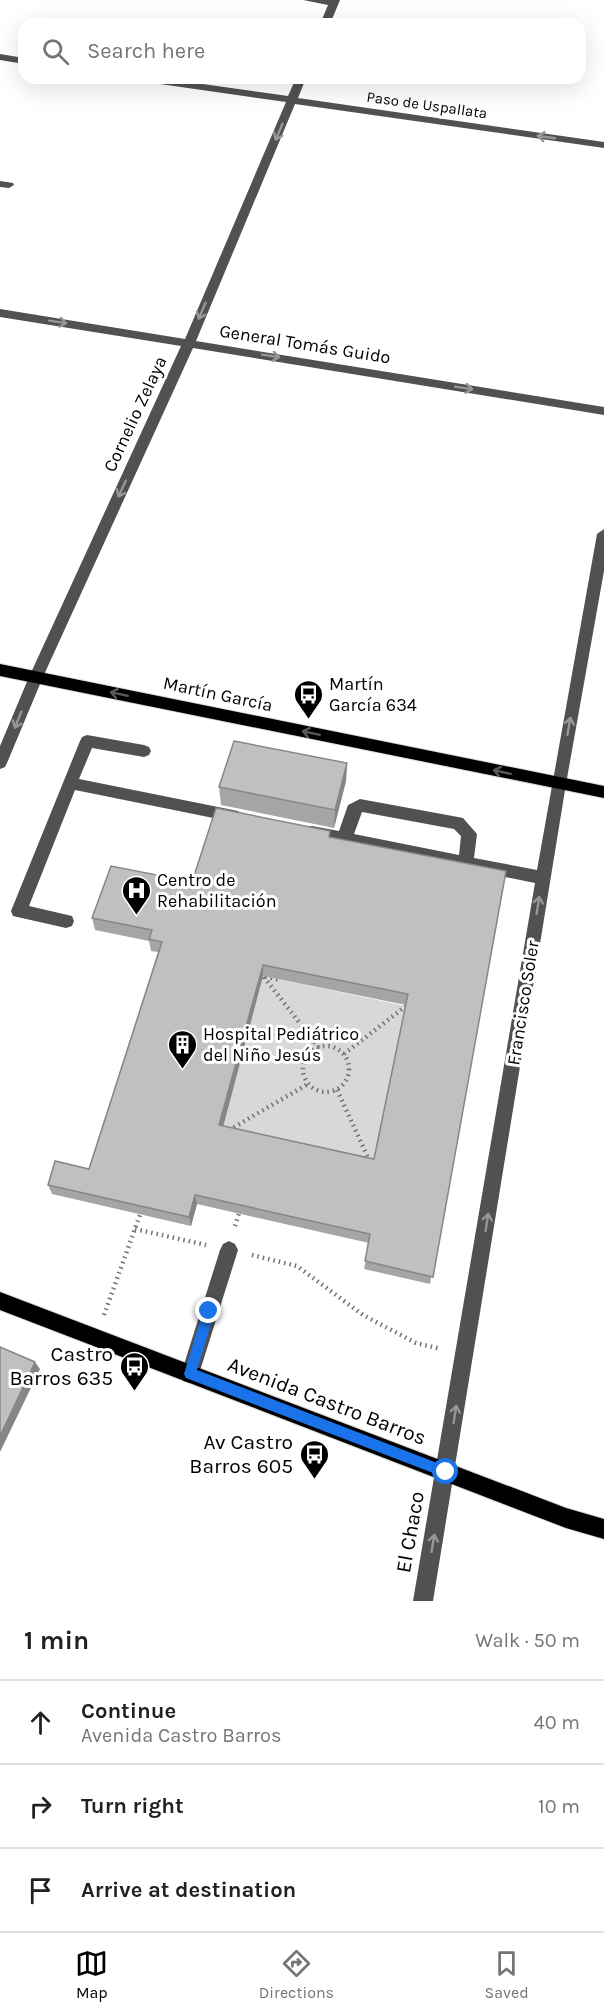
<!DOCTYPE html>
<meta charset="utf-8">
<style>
:root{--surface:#fff;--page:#f2f2f2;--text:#202124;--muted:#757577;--line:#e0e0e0;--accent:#000}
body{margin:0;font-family:Karla,sans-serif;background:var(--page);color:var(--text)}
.stop{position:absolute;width:18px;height:18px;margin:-14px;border:4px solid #1a73e8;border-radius:50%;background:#fff}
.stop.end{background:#1a73e8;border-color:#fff;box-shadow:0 2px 6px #0008}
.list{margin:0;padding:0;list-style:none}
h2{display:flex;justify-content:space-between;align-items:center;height:78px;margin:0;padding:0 24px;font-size:26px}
h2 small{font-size:20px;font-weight:400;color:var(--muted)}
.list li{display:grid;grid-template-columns:39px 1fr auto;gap:18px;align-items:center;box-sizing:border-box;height:84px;padding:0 24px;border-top:2px solid var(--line)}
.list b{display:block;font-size:22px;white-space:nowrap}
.list p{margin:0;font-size:20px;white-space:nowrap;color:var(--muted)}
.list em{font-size:20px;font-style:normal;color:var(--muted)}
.icon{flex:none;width:33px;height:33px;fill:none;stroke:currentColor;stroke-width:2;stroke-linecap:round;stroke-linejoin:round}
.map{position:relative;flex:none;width:604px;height:1601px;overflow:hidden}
.search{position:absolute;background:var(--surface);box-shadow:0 6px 24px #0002;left:18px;right:18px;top:18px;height:66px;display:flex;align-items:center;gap:15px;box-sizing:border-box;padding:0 21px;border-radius:18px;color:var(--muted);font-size:22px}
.sheet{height:330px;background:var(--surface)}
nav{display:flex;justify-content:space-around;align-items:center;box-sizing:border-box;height:84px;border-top:2px solid var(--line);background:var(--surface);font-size:16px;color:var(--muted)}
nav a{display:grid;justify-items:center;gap:3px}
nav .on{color:var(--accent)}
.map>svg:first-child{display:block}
.green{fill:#d8d8d8}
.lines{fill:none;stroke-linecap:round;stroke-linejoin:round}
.major-casing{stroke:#dbdbdb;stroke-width:2}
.path{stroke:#737373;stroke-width:4.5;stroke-dasharray:1.5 4;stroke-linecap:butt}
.minor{fill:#515151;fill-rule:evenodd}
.major{fill:#000;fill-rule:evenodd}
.wall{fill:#a5a5a5;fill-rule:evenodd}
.shaded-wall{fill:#868686}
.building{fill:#c0c0c0;stroke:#868686;stroke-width:1.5;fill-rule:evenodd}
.oneway{stroke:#979797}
.oneway2{stroke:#595959}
.route{fill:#1a73e8}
.labels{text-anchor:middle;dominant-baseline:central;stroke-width:6;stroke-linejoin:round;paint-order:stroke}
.far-street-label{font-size:15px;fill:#000;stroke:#fff}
.street-label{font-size:18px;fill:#000;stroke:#fff}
.poi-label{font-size:18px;fill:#000;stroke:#fff;text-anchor:start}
.near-poi-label{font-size:21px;fill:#000;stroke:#fff;text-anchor:end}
.near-street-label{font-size:21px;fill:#000;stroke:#fff}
</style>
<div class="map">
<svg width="604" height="1601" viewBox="0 0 604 1601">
<rect width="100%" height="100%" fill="#fff"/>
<path class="green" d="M 263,976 L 406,1006 L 373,1168 L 221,1135 Z"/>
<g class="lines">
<defs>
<g id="major">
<path d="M 0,664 L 604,786 L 604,798 L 0,676 Z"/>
<path d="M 0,1292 L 566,1508 L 604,1519 L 604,1539 L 566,1528 L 0,1310 Z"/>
</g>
</defs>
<use href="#major" class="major-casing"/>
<g class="path">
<path d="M 264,977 L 319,1048"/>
<path d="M 263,979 L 263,976 L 280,980"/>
<circle cx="326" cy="1069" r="23"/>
<path d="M 344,1054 L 406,1006"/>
<path d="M 337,1090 L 370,1162"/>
<path d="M 229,1130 L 308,1084"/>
<path d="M 235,1226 L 239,1213"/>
<path d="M 135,1229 L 206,1245"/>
<path d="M 252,1255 L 297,1266 L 363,1315 L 416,1343 L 441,1349"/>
<path d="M 104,1315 L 141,1212"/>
</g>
<g class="minor">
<path d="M 303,0 L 340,0 L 330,24 L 320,24 L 328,5 Z"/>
<path d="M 0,54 L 24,58 L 24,64 L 0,60 Z"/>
<path d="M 134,78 L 160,78 L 288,96 L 296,78 L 306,78 L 298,98 L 604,142 L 604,148 L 295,104 L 196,341 L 604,407 L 604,415 L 193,348 L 43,677 L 7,763 L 5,767 L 0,769 L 0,746 L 29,677 L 181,346 L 0,317 L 0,309 L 185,339 L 286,102 L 139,81 Z"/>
<path d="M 0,181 L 13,183 L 14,185 L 9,188 L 0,187 Z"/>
<path d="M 604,529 L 604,571 L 566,784 L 433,1601 L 413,1601 L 535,883 L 312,838 L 307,837 L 304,832 L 307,827 L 312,826 L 339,831 L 348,805 L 360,799 L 458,817 L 463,818 L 477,834 L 474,858 L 537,870 L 597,534 ZM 362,812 L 454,829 L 461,836 L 459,855 L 354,834 Z"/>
<path d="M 87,735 L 144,745 L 149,747 L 151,751 L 149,755 L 144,757 L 92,748 L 79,779 L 233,810 L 238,811 L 241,816 L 238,821 L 233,822 L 75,790 L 29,906 L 72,916 L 74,921 L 72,926 L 66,928 L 13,916 L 11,911 L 80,741 L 82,737 Z"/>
<path d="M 229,1241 L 235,1244 L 238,1250 L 199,1374 L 197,1381 L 190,1383 L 183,1381 L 181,1374 L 220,1250 L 223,1244 Z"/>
</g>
<use href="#major" class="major"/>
</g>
<g class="wall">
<path d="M 347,763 L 346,781 L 334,828 L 221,805 L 219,787 Z"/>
<path d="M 330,837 L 506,871 L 430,1284 L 364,1269 L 369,1243 L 197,1204 L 191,1226 L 52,1194 L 48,1185 L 89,1169 L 158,952 L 151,951 L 149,941 L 95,930 L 92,918 L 192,882 ZM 263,976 L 406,1005 L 374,1159 L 223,1126 Z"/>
</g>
<g class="shaded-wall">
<path d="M 347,763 L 346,781 L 334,828 L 335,810 Z"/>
<path d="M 263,965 L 263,976 L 221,1135 L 219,1125 Z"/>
<path d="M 195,1195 L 197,1204 L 191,1226 L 189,1217 Z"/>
<path d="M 35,1362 L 40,1369 L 0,1452 L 0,1436 Z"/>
</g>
<g class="building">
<path d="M 234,741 L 347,763 L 335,810 L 219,787 Z"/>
<path d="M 216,808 L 330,831 L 329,837 L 506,871 L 433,1277 L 365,1261 L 370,1234 L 195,1195 L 189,1217 L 48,1185 L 55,1161 L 89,1169 L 162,942 L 149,939 L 152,930 L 92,918 L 111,866 L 192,882 ZM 263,965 L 408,994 L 374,1159 L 219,1125 Z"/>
<path d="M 0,1347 L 35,1362 L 0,1436 Z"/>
</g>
<defs><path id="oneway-shaft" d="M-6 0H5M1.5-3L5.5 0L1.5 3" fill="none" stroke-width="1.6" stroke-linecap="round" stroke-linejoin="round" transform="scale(1.5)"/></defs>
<g class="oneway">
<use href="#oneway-shaft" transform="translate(279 132) rotate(113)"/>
<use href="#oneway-shaft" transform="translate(546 137) rotate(-172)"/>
<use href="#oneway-shaft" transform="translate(202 311) rotate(113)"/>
<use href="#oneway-shaft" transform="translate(58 322) rotate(9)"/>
<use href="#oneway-shaft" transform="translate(271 356) rotate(9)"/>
<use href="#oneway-shaft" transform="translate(464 388) rotate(9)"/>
<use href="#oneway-shaft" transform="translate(122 489) rotate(115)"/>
<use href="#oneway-shaft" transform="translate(18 720) rotate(112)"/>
<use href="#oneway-shaft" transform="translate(569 726) rotate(-80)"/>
<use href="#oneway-shaft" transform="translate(538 905) rotate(-81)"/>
<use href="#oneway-shaft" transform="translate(487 1222) rotate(-81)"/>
<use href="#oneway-shaft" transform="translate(455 1414) rotate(-81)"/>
<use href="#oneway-shaft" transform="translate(433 1543) rotate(-80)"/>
</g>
<g class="oneway2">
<use href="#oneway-shaft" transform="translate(119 694) rotate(-168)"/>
<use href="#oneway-shaft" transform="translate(311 733) rotate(-168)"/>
<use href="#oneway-shaft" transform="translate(502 772) rotate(-168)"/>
</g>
<path class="route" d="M 209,1305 L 215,1311 L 197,1370 L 450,1468 L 450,1477 L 446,1478 L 186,1378 L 184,1374 L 203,1311 Z"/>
<defs>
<symbol id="bus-pin" viewBox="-11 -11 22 30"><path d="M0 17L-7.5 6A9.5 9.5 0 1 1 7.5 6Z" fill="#000" stroke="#fff"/><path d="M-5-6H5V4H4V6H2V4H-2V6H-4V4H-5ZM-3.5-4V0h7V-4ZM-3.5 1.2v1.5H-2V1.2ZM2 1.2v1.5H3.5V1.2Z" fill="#fff"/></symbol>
<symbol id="hospital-pin" viewBox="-11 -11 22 30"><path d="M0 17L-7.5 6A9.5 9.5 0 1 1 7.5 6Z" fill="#000" stroke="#fff"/><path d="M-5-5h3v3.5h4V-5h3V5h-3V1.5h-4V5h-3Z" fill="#fff"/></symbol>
<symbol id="building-pin" viewBox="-11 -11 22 30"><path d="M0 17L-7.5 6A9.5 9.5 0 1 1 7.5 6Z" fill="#000" stroke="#fff"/><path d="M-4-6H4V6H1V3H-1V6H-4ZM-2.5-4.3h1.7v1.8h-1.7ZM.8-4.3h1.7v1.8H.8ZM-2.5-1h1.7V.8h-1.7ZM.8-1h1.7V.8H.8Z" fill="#fff"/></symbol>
</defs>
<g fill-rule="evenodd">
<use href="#bus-pin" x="292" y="678" width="33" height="45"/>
<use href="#hospital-pin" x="120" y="874" width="33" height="45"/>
<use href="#building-pin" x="166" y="1028" width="33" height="45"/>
<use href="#bus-pin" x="118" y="1350" width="33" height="45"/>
<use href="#bus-pin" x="298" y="1438" width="33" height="45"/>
</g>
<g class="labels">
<g class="far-street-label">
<text transform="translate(427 105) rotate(8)">Paso de Uspallata</text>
</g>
<g class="street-label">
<text transform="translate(305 344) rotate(9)">General Tomás Guido</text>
<text transform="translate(135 414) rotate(-65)">Cornelio Zelaya</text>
<text transform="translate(218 694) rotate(12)">Martín García</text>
<text transform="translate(523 1003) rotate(-81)">Francisco Soler</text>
</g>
<g class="poi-label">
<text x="329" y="684">Martín<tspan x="329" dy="21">García 634</tspan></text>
<text x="157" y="880">Centro de<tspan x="157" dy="21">Rehabilitación</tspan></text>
<text x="203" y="1034">Hospital Pediátrico<tspan x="203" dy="21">del Niño Jesús</tspan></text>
</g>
<g class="near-poi-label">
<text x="113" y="1354">Castro<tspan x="113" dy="24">Barros 635</tspan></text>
<text x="293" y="1442">Av Castro<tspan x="293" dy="24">Barros 605</tspan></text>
</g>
<g class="near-street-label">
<text transform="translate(327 1401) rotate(21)">Avenida Castro Barros</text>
<text transform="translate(410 1532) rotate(-80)">El Chaco</text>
</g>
</g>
</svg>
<div class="stop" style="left:446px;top:1472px"></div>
<div class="stop end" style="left:209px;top:1311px"></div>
<div class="search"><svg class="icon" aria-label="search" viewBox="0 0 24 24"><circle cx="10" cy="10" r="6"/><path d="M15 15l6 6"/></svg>Search here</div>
</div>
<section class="sheet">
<h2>1 min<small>Walk · 50 m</small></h2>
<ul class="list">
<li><svg class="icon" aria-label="ahead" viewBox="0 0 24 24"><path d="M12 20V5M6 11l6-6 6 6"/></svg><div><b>Continue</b><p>Avenida Castro Barros</p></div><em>40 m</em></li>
<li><svg class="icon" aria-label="right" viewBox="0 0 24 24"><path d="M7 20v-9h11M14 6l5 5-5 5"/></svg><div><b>Turn right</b></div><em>10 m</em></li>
<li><svg class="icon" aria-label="arrive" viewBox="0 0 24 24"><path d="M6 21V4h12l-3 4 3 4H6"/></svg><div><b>Arrive at destination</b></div></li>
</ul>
</section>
<nav>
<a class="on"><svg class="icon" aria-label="map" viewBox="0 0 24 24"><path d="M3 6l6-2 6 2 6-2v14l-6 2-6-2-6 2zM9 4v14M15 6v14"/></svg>Map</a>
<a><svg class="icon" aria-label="directions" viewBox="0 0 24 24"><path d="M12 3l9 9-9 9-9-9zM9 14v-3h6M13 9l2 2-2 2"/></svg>Directions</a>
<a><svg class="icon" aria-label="saved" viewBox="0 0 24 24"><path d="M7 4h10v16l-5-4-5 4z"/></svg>Saved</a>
</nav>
